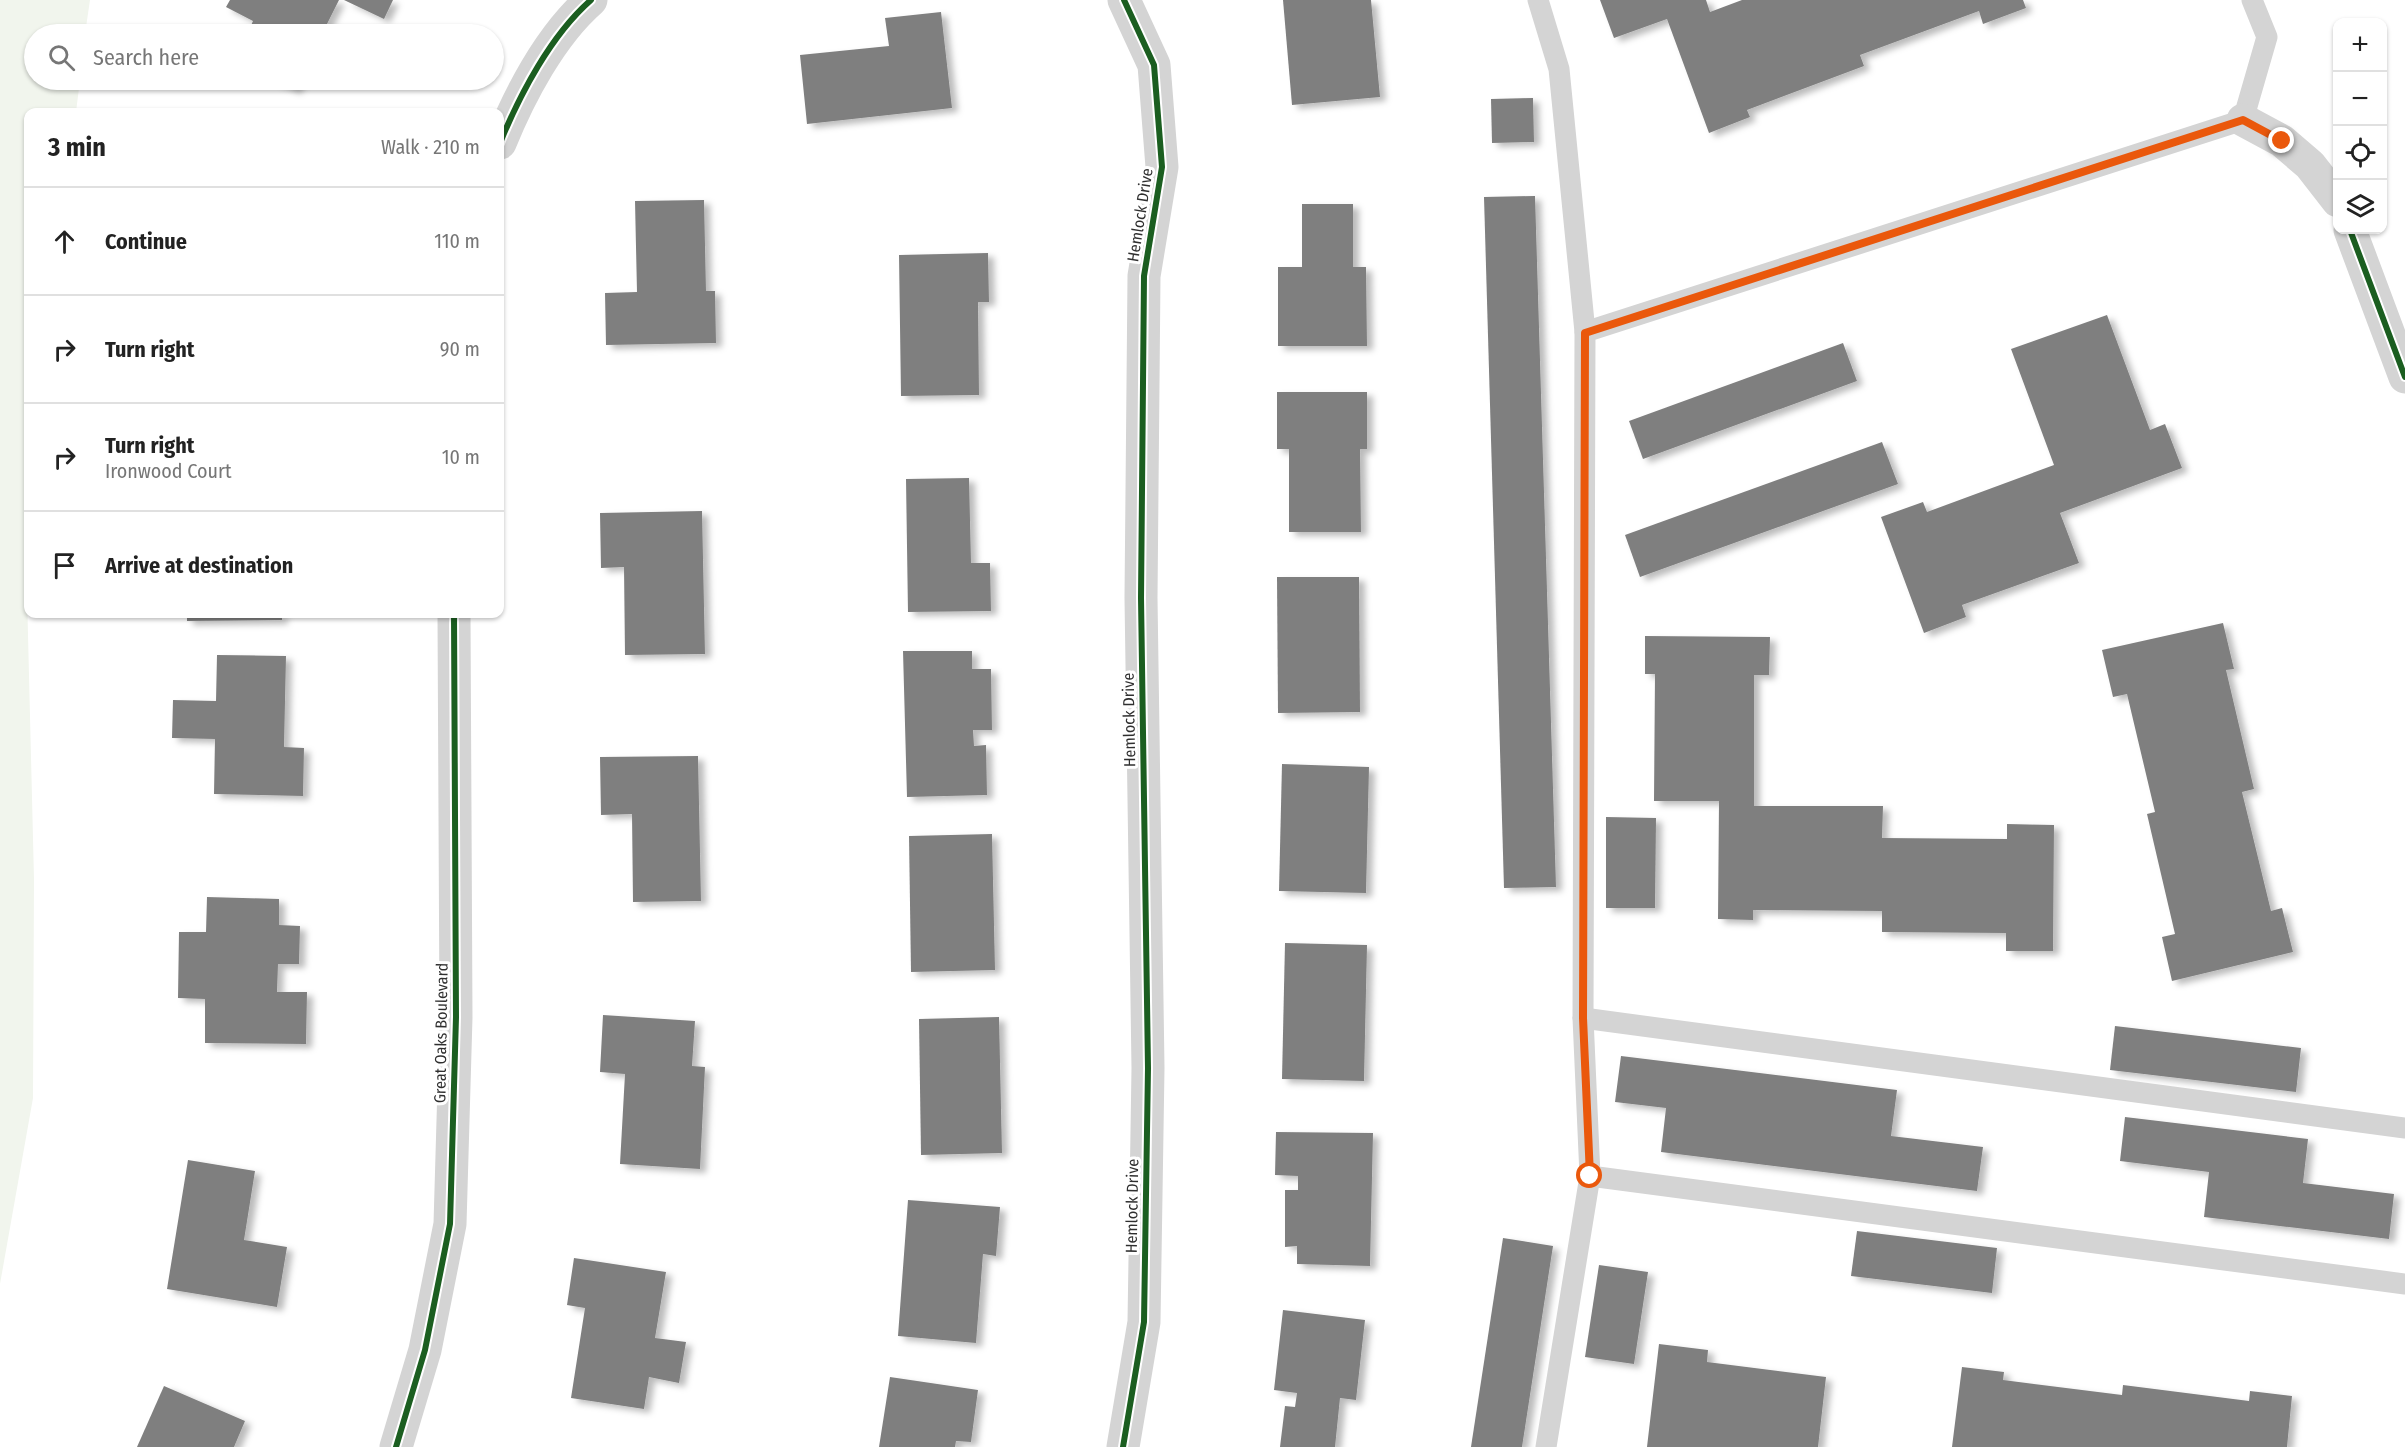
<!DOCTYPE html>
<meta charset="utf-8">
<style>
:root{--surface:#fff;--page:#f2f2f2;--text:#222;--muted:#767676;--line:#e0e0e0}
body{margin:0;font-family:"Fira Sans Condensed",sans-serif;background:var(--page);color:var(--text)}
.controls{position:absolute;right:18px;top:18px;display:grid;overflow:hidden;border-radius:12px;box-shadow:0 2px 4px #0004}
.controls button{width:54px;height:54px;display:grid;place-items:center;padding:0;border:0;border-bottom:2px solid var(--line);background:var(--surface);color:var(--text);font:30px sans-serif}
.stop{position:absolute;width:18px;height:18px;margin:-14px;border:4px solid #ea580c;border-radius:50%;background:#fff}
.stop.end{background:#ea580c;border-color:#fff;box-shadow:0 2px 6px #0008}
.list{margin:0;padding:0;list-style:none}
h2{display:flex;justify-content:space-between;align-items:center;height:78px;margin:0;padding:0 24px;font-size:26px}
h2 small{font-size:20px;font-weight:400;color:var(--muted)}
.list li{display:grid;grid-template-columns:39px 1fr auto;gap:18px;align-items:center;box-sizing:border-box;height:108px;padding:0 24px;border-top:2px solid var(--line)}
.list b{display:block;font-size:22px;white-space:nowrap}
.list p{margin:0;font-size:20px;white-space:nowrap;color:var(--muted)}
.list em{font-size:20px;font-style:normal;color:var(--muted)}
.icon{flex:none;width:33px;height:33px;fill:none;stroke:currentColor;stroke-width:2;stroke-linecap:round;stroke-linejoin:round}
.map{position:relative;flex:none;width:2405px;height:1447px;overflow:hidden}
.search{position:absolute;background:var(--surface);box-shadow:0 2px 4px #0004;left:24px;top:24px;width:480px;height:66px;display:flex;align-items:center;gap:15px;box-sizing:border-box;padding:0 21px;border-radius:33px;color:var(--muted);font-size:22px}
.panel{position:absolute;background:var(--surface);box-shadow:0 2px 4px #0004;left:24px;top:108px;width:480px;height:510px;border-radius:12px}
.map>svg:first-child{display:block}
.green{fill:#f1f5ed}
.building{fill:#7f7f7f;filter:url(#shadow)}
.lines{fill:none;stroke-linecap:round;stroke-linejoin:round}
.lane{stroke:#d4d4d4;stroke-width:21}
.street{stroke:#d4d4d4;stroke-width:33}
.cycleway-casing{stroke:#fff;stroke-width:10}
.cycleway{stroke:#1b5e20;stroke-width:6}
.route{stroke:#ea580c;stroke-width:8}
.labels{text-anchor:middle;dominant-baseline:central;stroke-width:6;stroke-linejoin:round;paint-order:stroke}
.street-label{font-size:16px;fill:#2f2f2f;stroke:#fff}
</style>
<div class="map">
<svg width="2405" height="1447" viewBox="0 0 2405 1447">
<defs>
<filter id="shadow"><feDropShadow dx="6" dy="4" stdDeviation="3" flood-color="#0004"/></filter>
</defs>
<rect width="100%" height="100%" fill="#fff"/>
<path class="green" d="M 0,0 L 90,0 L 85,34 L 34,34 L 34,80 L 80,80 L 76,112 L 28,112 L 28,484 L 25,512 L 34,879 L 33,1098 L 0,1284 Z"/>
<g class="building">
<path d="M 230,0 L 339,0 L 322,34 L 247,34 L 253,21 L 226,7 Z"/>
<path d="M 344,0 L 393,0 L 384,19 Z"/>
<path d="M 1283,0 L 1371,0 L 1380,97 L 1292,105 Z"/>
<path d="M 1600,0 L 1706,0 L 1710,12 L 1742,0 L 2023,0 L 2026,8 L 1983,24 L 1979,11 L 1860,55 L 1864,66 L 1747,110 L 1750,117 L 1709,133 L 1667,19 L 1614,38 Z"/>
<path d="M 941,12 L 952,108 L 807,124 L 800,55 L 889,46 L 885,18 Z"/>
<path d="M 273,80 L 300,80 L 295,90 Z"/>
<path d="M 1533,98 L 1534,142 L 1492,143 L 1491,99 Z"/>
<path d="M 1535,196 L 1556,887 L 1504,888 L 1484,197 Z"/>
<path d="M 704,200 L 706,291 L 715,291 L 716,343 L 606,345 L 605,293 L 637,292 L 635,201 Z"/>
<path d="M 1302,204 L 1353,204 L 1353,267 L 1366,267 L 1367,346 L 1278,346 L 1278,267 L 1302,267 Z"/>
<path d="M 988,253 L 989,302 L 978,302 L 979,395 L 901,396 L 899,255 Z"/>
<path d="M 2107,315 L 2150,430 L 2165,424 L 2182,468 L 2060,513 L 2079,563 L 1962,605 L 1966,617 L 1924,633 L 1881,517 L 1923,502 L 1927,512 L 2054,465 L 2011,349 Z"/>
<path d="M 1843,343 L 1857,381 L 1643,459 L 1629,421 Z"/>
<path d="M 1277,392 L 1367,392 L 1367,449 L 1360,449 L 1361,532 L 1289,532 L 1289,449 L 1277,449 Z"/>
<path d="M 1882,442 L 1898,484 L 1640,577 L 1625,535 Z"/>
<path d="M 969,478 L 971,563 L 990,563 L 991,611 L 908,612 L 906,479 Z"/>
<path d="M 702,511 L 705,654 L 625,655 L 624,567 L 601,568 L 600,513 Z"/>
<path d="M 1277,577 L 1359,577 L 1360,712 L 1278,713 Z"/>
<path d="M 187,614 L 282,614 L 282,620 L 187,621 Z"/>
<path d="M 2223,623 L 2234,669 L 2226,670 L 2254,789 L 2242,792 L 2271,911 L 2282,908 L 2293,952 L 2172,981 L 2162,937 L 2175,934 L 2147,814 L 2155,812 L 2127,694 L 2113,697 L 2102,650 Z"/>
<path d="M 1645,636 L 1770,637 L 1769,675 L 1754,675 L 1754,806 L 1883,806 L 1882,838 L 2007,839 L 2007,824 L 2054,825 L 2053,951 L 2006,951 L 2006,933 L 1882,932 L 1882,911 L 1753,910 L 1753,920 L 1718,919 L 1719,801 L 1654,801 L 1655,674 L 1645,674 Z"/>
<path d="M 903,651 L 972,651 L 972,669 L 991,669 L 992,730 L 973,730 L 974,746 L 986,745 L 987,795 L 907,797 Z"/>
<path d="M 217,655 L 286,656 L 284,747 L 304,748 L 303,796 L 214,794 L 215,739 L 172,738 L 173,700 L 216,701 Z"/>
<path d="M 698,756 L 701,901 L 633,902 L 632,814 L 601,815 L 600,757 Z"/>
<path d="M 1282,764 L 1369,767 L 1366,893 L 1279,891 Z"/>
<path d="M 1606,817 L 1656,818 L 1655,908 L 1606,908 Z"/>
<path d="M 992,834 L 995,970 L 911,972 L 909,836 Z"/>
<path d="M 207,897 L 279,899 L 279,925 L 300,926 L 299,964 L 278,964 L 277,992 L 307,992 L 306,1044 L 205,1043 L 205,999 L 178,998 L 179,932 L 206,932 Z"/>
<path d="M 1285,943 L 1367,945 L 1364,1081 L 1282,1079 Z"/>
<path d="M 603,1015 L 695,1021 L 692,1066 L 705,1067 L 700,1169 L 620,1164 L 625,1074 L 600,1072 Z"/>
<path d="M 999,1017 L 1002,1153 L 921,1155 L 919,1019 Z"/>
<path d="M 2115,1026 L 2301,1048 L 2296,1092 L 2110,1070 Z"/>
<path d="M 1621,1056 L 1897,1090 L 1891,1136 L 1983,1147 L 1977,1191 L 1661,1152 L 1666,1108 L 1615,1102 Z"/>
<path d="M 2125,1117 L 2308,1139 L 2303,1183 L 2394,1194 L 2389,1239 L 2204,1217 L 2209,1172 L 2120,1161 Z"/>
<path d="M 1276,1132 L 1373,1133 L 1370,1266 L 1297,1264 L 1297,1246 L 1285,1247 L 1285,1190 L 1298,1190 L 1298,1176 L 1275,1175 Z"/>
<path d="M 188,1160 L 255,1171 L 244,1240 L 287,1247 L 277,1307 L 167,1289 Z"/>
<path d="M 908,1200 L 1000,1207 L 996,1256 L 983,1254 L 976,1343 L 898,1336 Z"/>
<path d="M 1857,1231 L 1997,1248 L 1992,1293 L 1851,1276 Z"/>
<path d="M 1503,1238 L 1553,1246 L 1522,1447 L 1471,1447 Z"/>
<path d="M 574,1258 L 666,1272 L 655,1338 L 686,1342 L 679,1383 L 649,1377 L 644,1409 L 571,1398 L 585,1308 L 567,1305 Z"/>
<path d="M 1599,1265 L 1648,1272 L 1634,1364 L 1585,1357 Z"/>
<path d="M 1283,1310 L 1365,1320 L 1356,1400 L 1340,1398 L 1335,1447 L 1280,1447 L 1285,1406 L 1295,1407 L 1297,1393 L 1274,1390 Z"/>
<path d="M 1659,1344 L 1708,1350 L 1707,1362 L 1826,1377 L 1818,1447 L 1647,1447 Z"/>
<path d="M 1962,1367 L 2004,1372 L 2003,1380 L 2122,1395 L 2123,1385 L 2249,1401 L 2250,1391 L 2292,1396 L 2287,1447 L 1952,1447 Z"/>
<path d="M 890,1377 L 978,1390 L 971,1442 L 956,1441 L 955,1447 L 879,1447 Z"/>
<path d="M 164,1386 L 245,1421 L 234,1447 L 137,1447 Z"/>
</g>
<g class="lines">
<g class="lane">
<path d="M 1538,0 L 1559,69 L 1585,332"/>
<path d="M 1583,1018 L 1585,332 L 2243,120 L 2267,37 L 2252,0"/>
<path d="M 1590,1176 L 1583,1018 L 2405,1128"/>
<path d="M 1546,1447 L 1590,1176 L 2405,1284"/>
</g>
<g class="street">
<path d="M 2243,120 L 2282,141 L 2310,165 L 2338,201"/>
<path d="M 500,143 C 520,94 551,35 591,0"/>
<path d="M 2350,230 L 2405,377"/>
<path d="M 396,1447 L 425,1350 L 450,1224 L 456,1017 L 454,614"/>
<path d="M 1123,1447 L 1144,1322 L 1148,1068 L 1141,598 L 1144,276 L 1162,167 L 1154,65 L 1124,0"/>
</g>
<defs>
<g id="cycleway">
<path d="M 500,143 C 520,94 551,35 591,0"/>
<path d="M 2350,230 L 2405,377"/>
<path d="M 396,1447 L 425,1350 L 450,1224 L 456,1017 L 454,614"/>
<path d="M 1123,1447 L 1144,1322 L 1148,1068 L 1141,598 L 1144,276 L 1162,167 L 1154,65 L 1124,0"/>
</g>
</defs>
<use href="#cycleway" class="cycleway-casing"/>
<use href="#cycleway" class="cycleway"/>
</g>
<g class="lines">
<path class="route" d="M 1590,1176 L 1583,1018 L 1585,333 L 2243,120 L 2282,141"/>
</g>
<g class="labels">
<g class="street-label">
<text transform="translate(1140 215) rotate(-81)">Hemlock Drive</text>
<text transform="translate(1129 720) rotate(-91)">Hemlock Drive</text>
<text transform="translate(441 1033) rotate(-89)">Great Oaks Boulevard</text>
<text transform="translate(1132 1206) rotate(-89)">Hemlock Drive</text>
</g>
</g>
</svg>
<div class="controls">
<button>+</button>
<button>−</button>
<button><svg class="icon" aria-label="locate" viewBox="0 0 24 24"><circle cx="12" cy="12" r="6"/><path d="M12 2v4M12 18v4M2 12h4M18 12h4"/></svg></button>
<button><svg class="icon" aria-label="layers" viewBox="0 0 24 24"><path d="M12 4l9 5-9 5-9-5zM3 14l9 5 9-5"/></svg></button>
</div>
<div class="stop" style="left:1590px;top:1176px"></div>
<div class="stop end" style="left:2282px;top:141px"></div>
<div class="search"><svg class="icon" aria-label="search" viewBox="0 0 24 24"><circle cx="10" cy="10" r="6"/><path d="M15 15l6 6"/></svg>Search here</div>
<section class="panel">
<h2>3 min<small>Walk · 210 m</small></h2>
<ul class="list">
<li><svg class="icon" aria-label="ahead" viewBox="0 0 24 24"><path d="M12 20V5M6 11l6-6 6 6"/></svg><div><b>Continue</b></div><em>110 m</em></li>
<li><svg class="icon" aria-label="right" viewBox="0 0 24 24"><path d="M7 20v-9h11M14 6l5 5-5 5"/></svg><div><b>Turn right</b></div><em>90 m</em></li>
<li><svg class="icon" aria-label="right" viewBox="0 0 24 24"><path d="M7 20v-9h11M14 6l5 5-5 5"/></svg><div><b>Turn right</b><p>Ironwood Court</p></div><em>10 m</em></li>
<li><svg class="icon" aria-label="arrive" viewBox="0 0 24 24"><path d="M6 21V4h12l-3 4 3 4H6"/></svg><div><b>Arrive at destination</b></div></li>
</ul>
</section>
</div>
